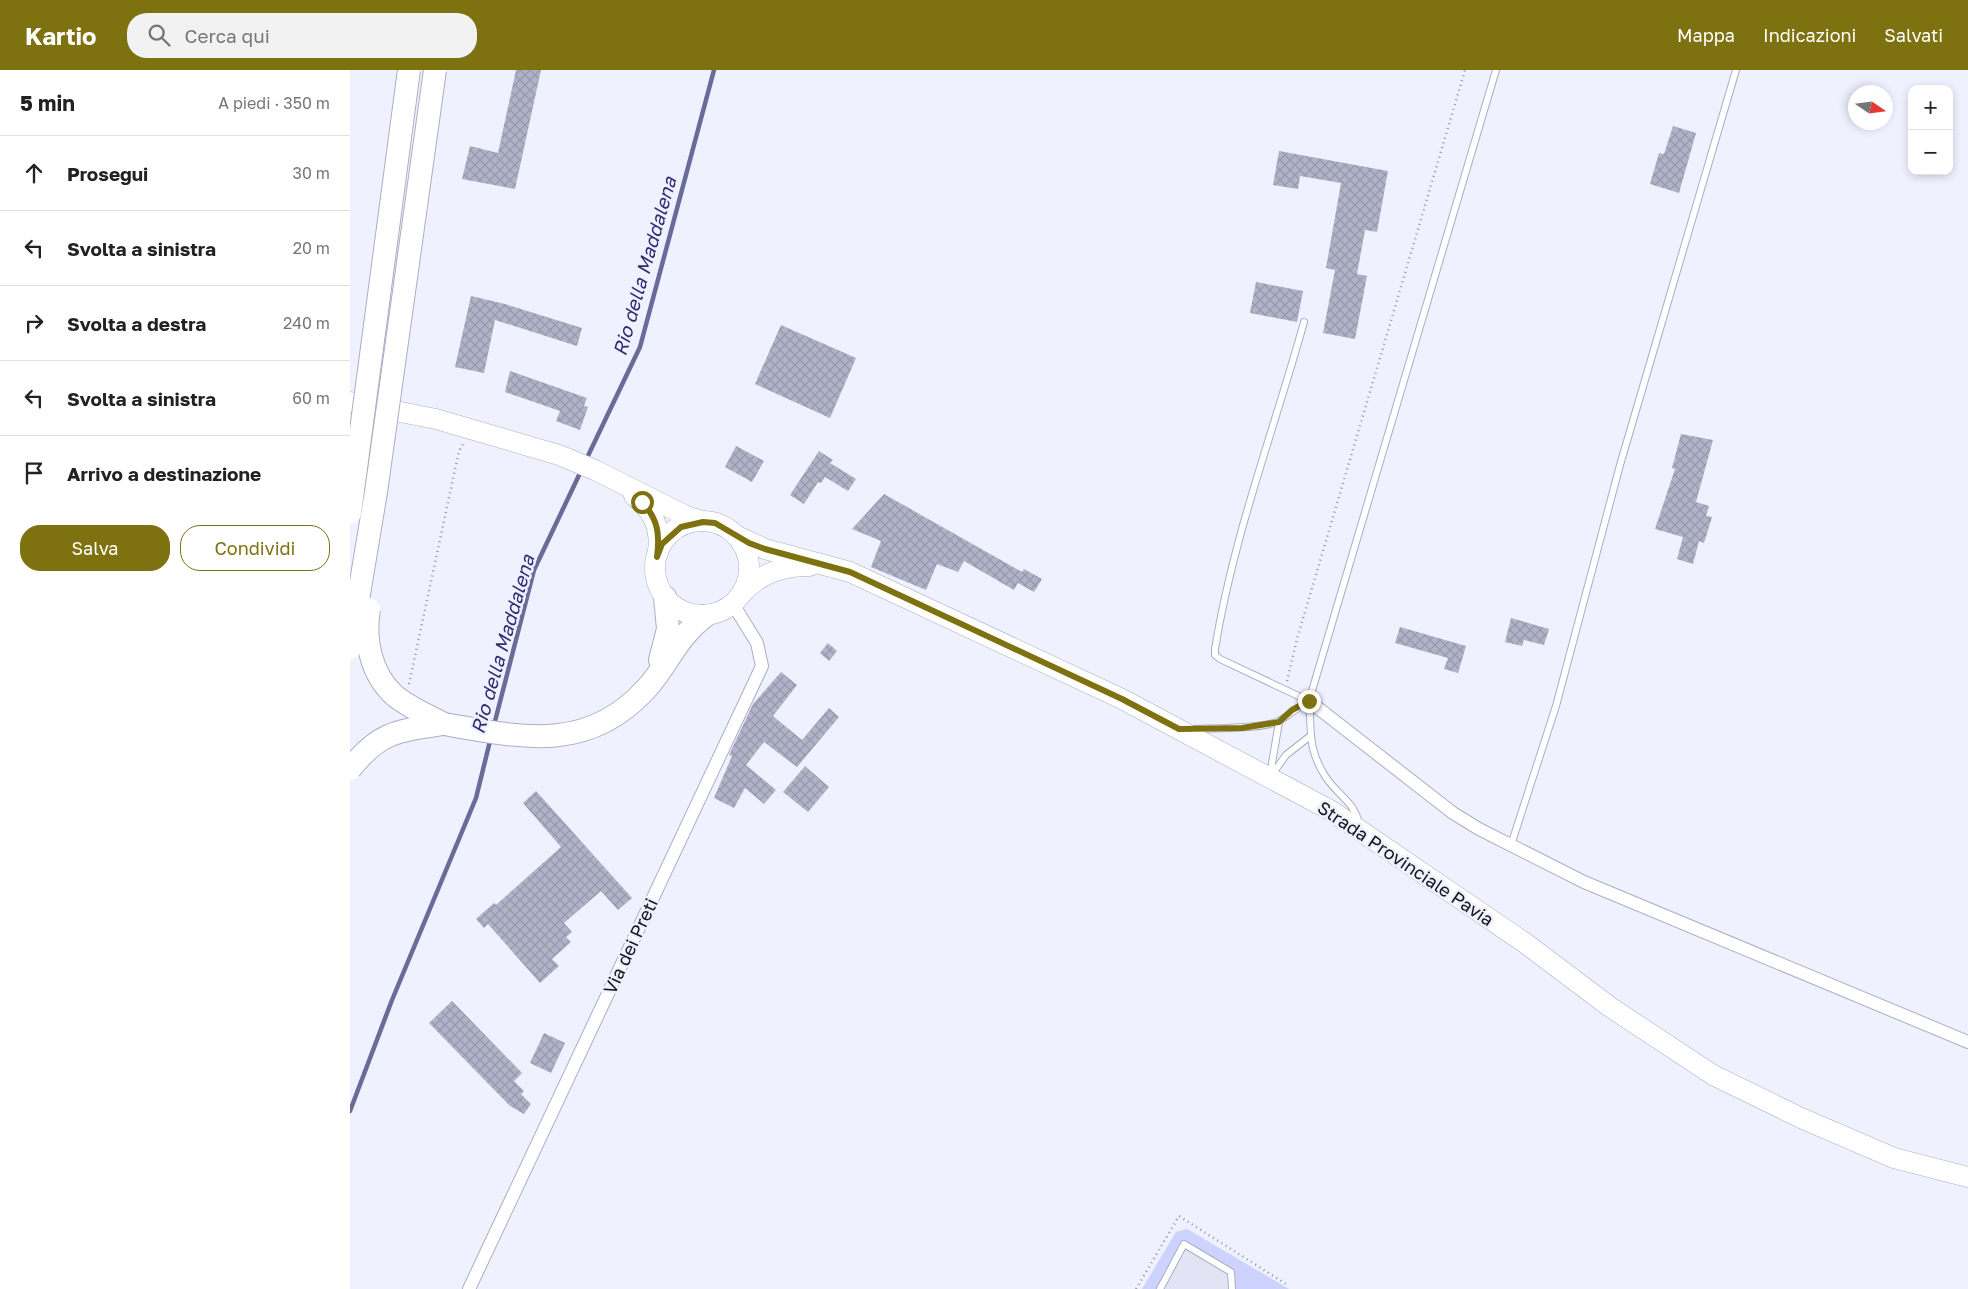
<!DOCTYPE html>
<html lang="it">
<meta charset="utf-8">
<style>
:root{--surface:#fff;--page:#f2f2f2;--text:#222;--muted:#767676;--line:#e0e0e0;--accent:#7e7110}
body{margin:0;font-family:"Golos Text",sans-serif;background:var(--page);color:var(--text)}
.controls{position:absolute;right:15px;top:15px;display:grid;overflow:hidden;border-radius:10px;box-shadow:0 2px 8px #0003}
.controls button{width:45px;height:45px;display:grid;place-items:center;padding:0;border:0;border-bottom:1px solid var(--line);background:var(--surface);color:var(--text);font:25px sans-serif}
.compass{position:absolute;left:1498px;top:15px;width:45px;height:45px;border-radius:50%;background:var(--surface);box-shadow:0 2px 8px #0003;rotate:103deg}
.stop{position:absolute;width:15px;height:15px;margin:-11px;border:4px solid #7e7110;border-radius:50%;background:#fff}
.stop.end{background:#7e7110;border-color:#fff;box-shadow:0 1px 5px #0008}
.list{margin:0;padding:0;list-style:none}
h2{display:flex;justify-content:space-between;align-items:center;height:65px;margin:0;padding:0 20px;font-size:21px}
h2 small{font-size:16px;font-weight:400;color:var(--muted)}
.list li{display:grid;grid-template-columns:32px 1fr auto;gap:15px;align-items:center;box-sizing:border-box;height:75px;padding:0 20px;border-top:1px solid var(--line)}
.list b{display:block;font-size:19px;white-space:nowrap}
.list em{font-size:16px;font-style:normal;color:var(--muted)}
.actions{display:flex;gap:10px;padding:15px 20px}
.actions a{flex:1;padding:11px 0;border:1px solid var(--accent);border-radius:20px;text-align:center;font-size:18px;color:var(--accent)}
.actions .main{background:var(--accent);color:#fff}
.icon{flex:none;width:28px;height:28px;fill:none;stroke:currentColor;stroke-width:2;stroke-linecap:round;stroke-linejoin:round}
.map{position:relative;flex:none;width:1618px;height:1219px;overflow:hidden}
header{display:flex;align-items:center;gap:30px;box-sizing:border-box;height:70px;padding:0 25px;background:var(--accent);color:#fff}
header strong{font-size:24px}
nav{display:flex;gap:28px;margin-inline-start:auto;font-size:18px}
.search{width:350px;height:45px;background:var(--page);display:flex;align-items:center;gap:12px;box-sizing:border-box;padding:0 18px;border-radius:20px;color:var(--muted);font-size:19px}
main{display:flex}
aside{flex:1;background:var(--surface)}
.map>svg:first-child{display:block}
.built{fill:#e2e4f6}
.park{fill:#ced2fe}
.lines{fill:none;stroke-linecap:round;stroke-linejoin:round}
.stream{stroke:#696c98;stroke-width:4.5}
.building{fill:url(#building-cross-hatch)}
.lane-casing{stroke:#abaec3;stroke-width:8}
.street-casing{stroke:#abaec3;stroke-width:14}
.primary-casing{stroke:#abaec3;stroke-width:21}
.highway-casing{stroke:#abaec3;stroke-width:24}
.path{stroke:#9495a0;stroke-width:2.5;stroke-dasharray:1 4;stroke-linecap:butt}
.lane{stroke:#fff;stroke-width:6}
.street{stroke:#fff;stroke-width:12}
.primary{stroke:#fff;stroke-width:20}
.highway{stroke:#fff;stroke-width:22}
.highway-bridge-casing{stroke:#abaec3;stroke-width:24;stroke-linecap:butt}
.highway-bridge{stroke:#fff;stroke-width:22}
.route{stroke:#7e7110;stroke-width:6}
.labels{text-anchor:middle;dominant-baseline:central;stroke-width:5;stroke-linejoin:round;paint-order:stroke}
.street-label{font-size:18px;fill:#16171e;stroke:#f0f1ff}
.water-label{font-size:19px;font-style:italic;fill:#2f2b73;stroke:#f0f1ff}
</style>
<header>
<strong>Kartio</strong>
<div class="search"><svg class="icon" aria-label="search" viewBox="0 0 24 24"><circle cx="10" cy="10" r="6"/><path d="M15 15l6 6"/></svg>Cerca qui</div>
<nav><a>Mappa</a><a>Indicazioni</a><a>Salvati</a></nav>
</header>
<main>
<aside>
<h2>5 min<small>A piedi · 350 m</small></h2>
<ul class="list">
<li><svg class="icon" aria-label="ahead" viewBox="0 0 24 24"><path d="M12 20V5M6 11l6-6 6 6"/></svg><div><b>Prosegui</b></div><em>30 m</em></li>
<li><svg class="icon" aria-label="left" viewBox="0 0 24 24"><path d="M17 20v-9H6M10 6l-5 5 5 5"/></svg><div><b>Svolta a sinistra</b></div><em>20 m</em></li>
<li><svg class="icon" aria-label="right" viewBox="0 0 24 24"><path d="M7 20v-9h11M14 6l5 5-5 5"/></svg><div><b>Svolta a destra</b></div><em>240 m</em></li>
<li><svg class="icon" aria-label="left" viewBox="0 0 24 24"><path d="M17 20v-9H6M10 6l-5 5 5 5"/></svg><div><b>Svolta a sinistra</b></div><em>60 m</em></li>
<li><svg class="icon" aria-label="arrive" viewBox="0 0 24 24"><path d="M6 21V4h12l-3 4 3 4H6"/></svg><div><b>Arrivo a destinazione</b></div></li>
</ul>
<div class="actions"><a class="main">Salva</a><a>Condividi</a></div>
</aside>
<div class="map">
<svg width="1618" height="1219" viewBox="0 0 1618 1219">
<defs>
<pattern id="building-cross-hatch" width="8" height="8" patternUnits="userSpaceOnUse" patternTransform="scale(1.25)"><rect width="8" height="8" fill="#b0b3c8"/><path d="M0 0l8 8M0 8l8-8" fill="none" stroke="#9799ab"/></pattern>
</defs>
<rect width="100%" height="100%" fill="#f0f1ff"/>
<path class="built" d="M 837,1159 L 939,1219 L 792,1219 L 826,1162 Z"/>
<path class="park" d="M 837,1159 L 939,1219 L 882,1219 L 881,1202 L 834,1174 L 808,1219 L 792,1219 L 826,1162 Z"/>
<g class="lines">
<g class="stream">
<path d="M 235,392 L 290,277 L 364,0"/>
<path d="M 144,655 L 184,500 L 231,401"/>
<path d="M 0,1041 L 42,930 L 126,728 L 141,667"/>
</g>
</g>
<g class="building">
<path d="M 166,0 L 191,0 L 165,119 L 112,109 L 120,76 L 148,83 Z"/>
<path d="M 1323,56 L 1346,63 L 1329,123 L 1300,114 L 1309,83 L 1314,84 Z"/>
<path d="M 929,81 L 1038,101 L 1027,162 L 1015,160 L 1007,204 L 1017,206 L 1005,269 L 973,263 L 985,200 L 976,198 L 991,113 L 950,106 L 948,119 L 923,115 Z"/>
<path d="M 906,212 L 953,221 L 947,252 L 900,243 Z"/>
<path d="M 121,226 L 155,234 L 232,258 L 227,276 L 145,250 L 134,303 L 105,297 Z"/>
<path d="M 431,255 L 506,288 L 480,348 L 405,314 Z"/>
<path d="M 160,301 L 237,328 L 234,336 L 238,337 L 230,360 L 206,351 L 210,341 L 155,322 Z"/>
<path d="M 1331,364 L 1363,370 L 1346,432 L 1359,436 L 1356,446 L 1362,447 L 1354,473 L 1349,471 L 1343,494 L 1327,489 L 1333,467 L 1305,459 L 1325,399 L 1322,398 Z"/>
<path d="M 386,376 L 414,391 L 402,412 L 375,397 Z"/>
<path d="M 469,381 L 483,390 L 480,393 L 506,409 L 498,421 L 475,407 L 471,413 L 468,412 L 454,434 L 440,425 Z"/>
<path d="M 534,424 L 672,502 L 674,499 L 692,509 L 684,522 L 668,513 L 664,520 L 614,491 L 608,502 L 587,494 L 576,520 L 521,497 L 531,471 L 502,459 Z"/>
<path d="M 1161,548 L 1199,559 L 1194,575 L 1174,570 L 1172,576 L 1155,572 Z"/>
<path d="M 1050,557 L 1116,576 L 1108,603 L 1094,599 L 1098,588 L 1045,573 Z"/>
<path d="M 478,573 L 487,581 L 479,591 L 470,583 Z"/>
<path d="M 431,602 L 447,615 L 423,646 L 452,670 L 479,638 L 489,647 L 447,697 L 414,672 L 396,695 L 426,720 L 414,734 L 395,718 L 384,738 L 364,728 L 382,686 L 379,685 L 403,634 Z"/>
<path d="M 455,696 L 479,717 L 458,742 L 433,722 Z"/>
<path d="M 186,721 L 282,828 L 268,840 L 251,821 L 214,853 L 222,862 L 216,867 L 221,872 L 202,889 L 209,896 L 190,913 L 138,854 L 134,858 L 126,849 L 144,833 L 146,835 L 211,777 L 173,733 Z"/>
<path d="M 102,931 L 172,1003 L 164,1011 L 174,1021 L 171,1024 L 181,1034 L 174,1044 L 160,1036 L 79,953 Z"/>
<path d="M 194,963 L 215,973 L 201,1003 L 180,993 Z"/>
</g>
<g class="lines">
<defs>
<g id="lane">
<path d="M 954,252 C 924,360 883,467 865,579 L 865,585 L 870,589 L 959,631"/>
<path d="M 842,659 C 861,658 914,659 929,651 C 939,645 948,637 959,631"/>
<path d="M 920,705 L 929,652"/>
<path d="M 921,706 L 936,685 L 959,667"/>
<path d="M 1009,753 C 1003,730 987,725 975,706 C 957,677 962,662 959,631 L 1146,0"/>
<path d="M 1161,775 L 1206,636 L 1270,395 L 1386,0"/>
<path d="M 810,1219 L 834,1174 L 881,1202 L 882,1219"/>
</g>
<g id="street">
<path d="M 959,631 L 1103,743 L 1129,759 L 1234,812 L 1618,972"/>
<path d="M 119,1219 L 412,596 L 407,573 L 383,534"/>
</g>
<g id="primary">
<path d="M 0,332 L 86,349 L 209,385 L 245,400 L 336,446 L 353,451"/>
<path d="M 284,426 C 304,442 311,458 308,483"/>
<circle cx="352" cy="498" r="47"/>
<path d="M 385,465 L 415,479 L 500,502 L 772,629 L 980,740 L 1175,873 L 1260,937 L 1363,1005 L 1451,1048 L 1544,1088 L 1618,1107"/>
<path d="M 392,523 C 412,503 431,496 460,496"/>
</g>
<g id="highway">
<path d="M 310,590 L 318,559 L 315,527"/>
<path d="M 94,654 C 169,667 237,684 296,619 C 319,594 325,569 355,546"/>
</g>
</defs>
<use href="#lane" class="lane-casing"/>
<use href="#street" class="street-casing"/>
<use href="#primary" class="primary-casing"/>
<use href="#highway" class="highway-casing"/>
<g class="path">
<path d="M 937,611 L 947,569 L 1115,0"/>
<path d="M 59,614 L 109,381 L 113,374"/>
<path d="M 786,1219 L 829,1146 L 936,1214"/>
</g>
<use href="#lane" class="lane"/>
<use href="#street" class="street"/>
<use href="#primary" class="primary"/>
<use href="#highway" class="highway"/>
<defs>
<g id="highway-bridge">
<path d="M 0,443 L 59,0"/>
<path d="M 19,539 C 14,568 20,603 44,625 C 58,637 77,645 94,654"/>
<path d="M 0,578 L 26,422 L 85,0"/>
<path d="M 0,699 C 30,661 48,661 94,654"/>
</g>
</defs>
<use href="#highway-bridge" class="highway-bridge-casing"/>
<use href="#highway-bridge" class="highway-bridge"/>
</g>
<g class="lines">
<path class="route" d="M 292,432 C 308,449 310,464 307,487 L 312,474 L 331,457 L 353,452 L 365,453 L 399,473 L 415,479 L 500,502 L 772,629 L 829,659 L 892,658 L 929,652 L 942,640 L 959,631"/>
</g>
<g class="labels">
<g class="street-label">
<text transform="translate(1056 793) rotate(34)">Strada Provinciale Pavia</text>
<text transform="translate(280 876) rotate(-65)">Via dei Preti</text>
</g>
<g class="water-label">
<text transform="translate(294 196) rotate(-74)">Rio della Maddalena</text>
<text transform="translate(152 574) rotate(-74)">Rio della Maddalena</text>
</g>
</g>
</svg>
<div class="controls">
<button>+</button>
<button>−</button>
</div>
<svg class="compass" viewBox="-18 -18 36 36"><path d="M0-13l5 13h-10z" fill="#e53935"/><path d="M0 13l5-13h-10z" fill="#767676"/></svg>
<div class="stop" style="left:292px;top:432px"></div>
<div class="stop end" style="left:959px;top:631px"></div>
</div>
</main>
